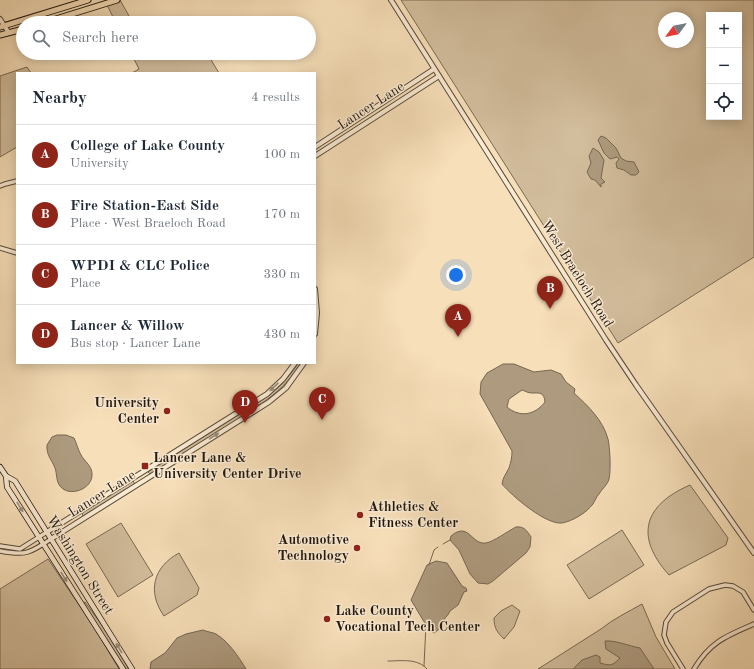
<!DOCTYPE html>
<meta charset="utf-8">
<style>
:root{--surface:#fff;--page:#f6f6f7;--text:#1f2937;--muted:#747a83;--line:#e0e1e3;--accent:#8f2418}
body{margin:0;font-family:"Old Standard TT",serif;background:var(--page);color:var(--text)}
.controls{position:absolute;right:12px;top:12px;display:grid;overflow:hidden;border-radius:0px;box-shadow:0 2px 10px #0003}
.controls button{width:36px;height:36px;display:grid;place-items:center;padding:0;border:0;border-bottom:1px solid var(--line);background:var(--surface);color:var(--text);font:20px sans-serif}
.compass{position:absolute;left:658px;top:12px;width:36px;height:36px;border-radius:50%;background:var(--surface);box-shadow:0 2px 10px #0003;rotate:238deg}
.you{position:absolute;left:456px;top:275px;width:14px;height:14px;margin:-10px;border:3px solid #fff;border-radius:50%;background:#1a73e8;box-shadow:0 0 0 6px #1a73e833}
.badge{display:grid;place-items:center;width:26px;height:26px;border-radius:50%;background:var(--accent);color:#fff;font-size:13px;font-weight:700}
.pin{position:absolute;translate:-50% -33px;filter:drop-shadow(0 1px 2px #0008)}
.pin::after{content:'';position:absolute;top:21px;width:14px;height:12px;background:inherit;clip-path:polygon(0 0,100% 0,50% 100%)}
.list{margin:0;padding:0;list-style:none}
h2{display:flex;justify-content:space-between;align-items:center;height:52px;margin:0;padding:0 16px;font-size:17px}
h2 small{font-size:13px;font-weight:400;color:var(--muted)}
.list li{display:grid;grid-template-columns:26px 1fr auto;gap:12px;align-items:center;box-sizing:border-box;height:60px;padding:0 16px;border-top:1px solid var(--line)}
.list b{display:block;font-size:15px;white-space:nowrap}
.list p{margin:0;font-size:13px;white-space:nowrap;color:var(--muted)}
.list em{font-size:13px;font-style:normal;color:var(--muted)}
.icon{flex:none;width:22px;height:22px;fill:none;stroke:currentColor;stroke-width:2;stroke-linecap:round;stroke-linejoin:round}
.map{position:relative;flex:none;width:754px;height:669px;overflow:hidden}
.search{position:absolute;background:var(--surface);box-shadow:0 2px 10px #0003;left:16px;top:16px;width:300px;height:44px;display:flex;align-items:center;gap:10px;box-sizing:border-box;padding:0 14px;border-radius:22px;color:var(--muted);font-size:15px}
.panel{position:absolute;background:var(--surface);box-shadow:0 2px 10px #0003;left:16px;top:72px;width:300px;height:292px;border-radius:0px}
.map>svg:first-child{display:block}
.green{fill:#d2bd9c;stroke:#796a55;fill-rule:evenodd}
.water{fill:#ae9b7f;stroke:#756752;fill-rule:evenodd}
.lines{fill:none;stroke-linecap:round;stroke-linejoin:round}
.stream{stroke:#756752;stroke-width:1}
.minor-casing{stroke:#564a39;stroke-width:5.5}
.tertiary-casing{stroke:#564a39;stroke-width:6}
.secondary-casing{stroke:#20180e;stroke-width:6}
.primary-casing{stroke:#20180e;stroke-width:7}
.minor{stroke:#faead2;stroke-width:3.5}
.tertiary{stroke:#faead2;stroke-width:4}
.secondary{stroke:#faead2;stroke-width:4.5}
.primary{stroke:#f7dfb9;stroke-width:5}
.oneway{fill:#988c7a}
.poi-dot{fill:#8f2418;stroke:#faead2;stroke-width:1.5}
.labels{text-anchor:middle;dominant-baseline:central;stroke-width:3;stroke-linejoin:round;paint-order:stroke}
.street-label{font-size:14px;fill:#20180e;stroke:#faead2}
.poi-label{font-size:14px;font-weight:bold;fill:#20180e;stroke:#faead2;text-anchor:start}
</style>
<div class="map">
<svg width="754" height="669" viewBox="0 0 754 669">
<rect width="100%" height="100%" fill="#f7dfb9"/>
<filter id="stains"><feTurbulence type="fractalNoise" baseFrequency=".005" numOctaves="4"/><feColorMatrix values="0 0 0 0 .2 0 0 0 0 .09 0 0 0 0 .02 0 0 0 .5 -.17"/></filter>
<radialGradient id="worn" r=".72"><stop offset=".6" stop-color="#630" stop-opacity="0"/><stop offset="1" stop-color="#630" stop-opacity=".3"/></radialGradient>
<g class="green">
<path d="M 116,0 L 120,0 L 133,23 L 116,23 L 106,3 Z"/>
<path d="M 401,0 L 754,0 L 754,257 L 618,343 ZM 709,15 L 739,15 L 739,117 L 709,117 ZM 664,18 L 688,18 L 688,42 L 664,42 Z"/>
<path d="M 131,53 L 220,53 L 208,55 L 219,73 L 132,73 L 139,69 Z"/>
<path d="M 27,67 L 31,73 L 17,73 L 17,147 L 0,157 L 0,76 Z"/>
<path d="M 298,363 L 301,363 C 290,381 276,394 259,405 L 257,403 C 274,393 288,380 298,363 Z"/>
<path d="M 241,413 L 243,416 L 150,474 L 148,472 Z"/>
<path d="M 133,481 L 135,484 L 83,516 L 82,513 Z"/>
<path d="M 690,485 L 728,538 L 726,545 L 669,575 C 634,536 644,505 690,485 Z"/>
<path d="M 121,523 L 153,575 L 118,597 L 86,544 Z"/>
<path d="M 622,530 L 644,565 L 589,599 L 567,565 Z"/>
<path d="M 179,553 L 199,588 L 197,595 L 164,616 C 147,592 153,567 179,553 Z"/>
<path d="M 48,559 L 94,627 L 119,669 L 0,669 L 0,589 Z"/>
<path d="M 85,602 L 107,632 L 129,669 L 126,669 L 83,603 Z"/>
<path d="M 642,604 L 656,637 L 675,669 L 538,669 L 601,629 C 613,619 628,612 642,604 Z"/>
<path d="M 512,605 L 520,611 L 514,627 L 504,639 C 497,632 494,628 494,618 L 501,611 Z"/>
</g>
<g class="water">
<path d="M 601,136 L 606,138 L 616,148 L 621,158 L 626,161 L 634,162 L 639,172 L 636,175 L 631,175 L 624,170 L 617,168 L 616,163 L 619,159 L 617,157 L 610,159 L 604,153 L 598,140 Z"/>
<path d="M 593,148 L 599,152 L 604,160 L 601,178 L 605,182 L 601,184 L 601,187 L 595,180 L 591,179 L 587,172 L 591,163 L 589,156 Z"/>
<path d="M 503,364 L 514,364 L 534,372 L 551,370 L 561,374 L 566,382 L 575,389 L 574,393 C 588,406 603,420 608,439 C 610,447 611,471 609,479 C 608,484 602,489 599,494 C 596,497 595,501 593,504 C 586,513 573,521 562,523 C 546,525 512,496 502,484 C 503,477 506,474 509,468 C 511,462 512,457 512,451 L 480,394 L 481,382 L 487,373 ZM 522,390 C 525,391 528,393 532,393 C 540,393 544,392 545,402 C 535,415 520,418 507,407 L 509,399 Z"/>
<path d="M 57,435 L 66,435 L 74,438 C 77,444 78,450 81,455 C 85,462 92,466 92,474 C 93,489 69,498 60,486 C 56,481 57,474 55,468 C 52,460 46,455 47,445 L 52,437 Z"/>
<path d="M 516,527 C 524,526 527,531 531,537 L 530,547 L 526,553 L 493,581 L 488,584 L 478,583 L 470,574 L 459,550 L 450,540 L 451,536 C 469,521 471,545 486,543 C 493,542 508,531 516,527 Z"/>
<path d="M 436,561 L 447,563 L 462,586 L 466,588 L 467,591 L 464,592 L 458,605 L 450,611 C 448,616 446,616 444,620 C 440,627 442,628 434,633 L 429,630 L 411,600 L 427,565 Z"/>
<path d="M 203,630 C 207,632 212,632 216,634 C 229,642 238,656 246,669 L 150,669 L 151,662 L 165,653 L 177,638 L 186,634 Z"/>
<path d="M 605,641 C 615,640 629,646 640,648 L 654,669 L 573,669 L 582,660 L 596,655 L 600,657 L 600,663 C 611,666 612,666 620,658 L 606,649 Z"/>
</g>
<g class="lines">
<g class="stream">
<path d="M 443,544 L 450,540"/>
<path d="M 429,565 L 434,550 L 438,547"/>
<path d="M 388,661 C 401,661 418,658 427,669"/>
<path d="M 424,666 L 426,624"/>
</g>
<defs>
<g id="minor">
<path d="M 0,186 L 5,184 L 17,181"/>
<path d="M 0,248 L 17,253"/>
<path d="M 0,546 L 20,549 L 47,532"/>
<path d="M 0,551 C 26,556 30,553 51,539"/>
<path d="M 683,669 L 667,643 L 664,635 L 666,622 L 673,612 L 709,589 L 725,585 L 733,586 L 743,592 L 754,610"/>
<path d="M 694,669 C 710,642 726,636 754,624"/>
</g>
<g id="tertiary">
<path d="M 391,0 L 606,340 L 636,385 L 754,553"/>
<path d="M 0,19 L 9,33"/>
<path d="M 315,147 L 434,69"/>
<path d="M 315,156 L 439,76"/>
<path d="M 315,289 L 317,313 L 315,334"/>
<path d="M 47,532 L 267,394 L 283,379 L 295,363"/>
<path d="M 51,539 L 269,402 L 286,388 L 304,363"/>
</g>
<g id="secondary">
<path d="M 0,467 L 6,476 L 15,481 L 132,669"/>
<path d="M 6,476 L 7,487 L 123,669"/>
</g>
<g id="primary">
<path d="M 43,23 L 117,0"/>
<path d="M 0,27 L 88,0"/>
<path d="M 0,35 L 23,29"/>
</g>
</defs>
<use href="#minor" class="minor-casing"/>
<use href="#tertiary" class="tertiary-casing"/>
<use href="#secondary" class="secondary-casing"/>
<use href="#primary" class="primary-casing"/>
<use href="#minor" class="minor"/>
<use href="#tertiary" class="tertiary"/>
<use href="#secondary" class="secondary"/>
<use href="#primary" class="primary"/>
</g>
<defs><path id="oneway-solid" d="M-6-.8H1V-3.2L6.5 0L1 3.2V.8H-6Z"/></defs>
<g class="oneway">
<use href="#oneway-solid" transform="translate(274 387) rotate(137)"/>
<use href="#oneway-solid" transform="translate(214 436) rotate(-32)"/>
<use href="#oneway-solid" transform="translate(20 507) rotate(58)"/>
<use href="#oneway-solid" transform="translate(64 577) rotate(58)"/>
<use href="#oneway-solid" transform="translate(119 648) rotate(-121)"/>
</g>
<g class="poi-dot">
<circle cx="167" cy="411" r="4"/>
<rect x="141" y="462" width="8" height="8" rx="2"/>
<circle cx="360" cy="515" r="4"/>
<circle cx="357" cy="548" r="4"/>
<circle cx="327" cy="619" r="4"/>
</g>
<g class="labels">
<g class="street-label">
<text transform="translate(371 106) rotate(-33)">Lancer Lane</text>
<text transform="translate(577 274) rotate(58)">West Braeloch Road</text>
<text transform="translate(102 494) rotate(-32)">Lancer Lane</text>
<text transform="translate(80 565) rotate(58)">Washington Street</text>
</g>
<g class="poi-label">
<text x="159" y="403" text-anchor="end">University<tspan x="159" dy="16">Center</tspan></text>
<text x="153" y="458">Lancer Lane &amp;<tspan x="153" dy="16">University Center Drive</tspan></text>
<text x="368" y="507">Athletics &amp;<tspan x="368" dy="16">Fitness Center</tspan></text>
<text x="349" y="540" text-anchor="end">Automotive<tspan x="349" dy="16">Technology</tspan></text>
<text x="335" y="611">Lake County<tspan x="335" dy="16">Vocational Tech Center</tspan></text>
</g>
</g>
<rect width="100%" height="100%" filter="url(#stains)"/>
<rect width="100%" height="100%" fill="url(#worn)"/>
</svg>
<div class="controls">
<button>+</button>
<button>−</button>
<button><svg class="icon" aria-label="locate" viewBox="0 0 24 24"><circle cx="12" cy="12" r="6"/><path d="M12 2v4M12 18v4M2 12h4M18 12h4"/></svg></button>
</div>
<svg class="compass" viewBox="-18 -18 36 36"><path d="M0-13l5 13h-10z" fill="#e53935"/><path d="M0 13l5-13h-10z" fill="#747a83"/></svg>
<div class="you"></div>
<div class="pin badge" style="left:458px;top:337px">A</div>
<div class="pin badge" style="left:550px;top:309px">B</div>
<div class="pin badge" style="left:322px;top:420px">C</div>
<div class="pin badge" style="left:245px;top:423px">D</div>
<div class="search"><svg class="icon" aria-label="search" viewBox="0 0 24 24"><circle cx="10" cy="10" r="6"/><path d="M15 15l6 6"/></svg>Search here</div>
<section class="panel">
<h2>Nearby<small>4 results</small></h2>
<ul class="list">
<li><span class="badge">A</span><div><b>College of Lake County</b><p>University</p></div><em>100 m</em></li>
<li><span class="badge">B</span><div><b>Fire Station-East Side</b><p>Place · West Braeloch Road</p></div><em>170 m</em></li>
<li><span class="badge">C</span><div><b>WPDI &amp; CLC Police</b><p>Place</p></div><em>330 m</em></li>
<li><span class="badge">D</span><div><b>Lancer &amp; Willow</b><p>Bus stop · Lancer Lane</p></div><em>430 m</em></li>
</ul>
</section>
</div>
